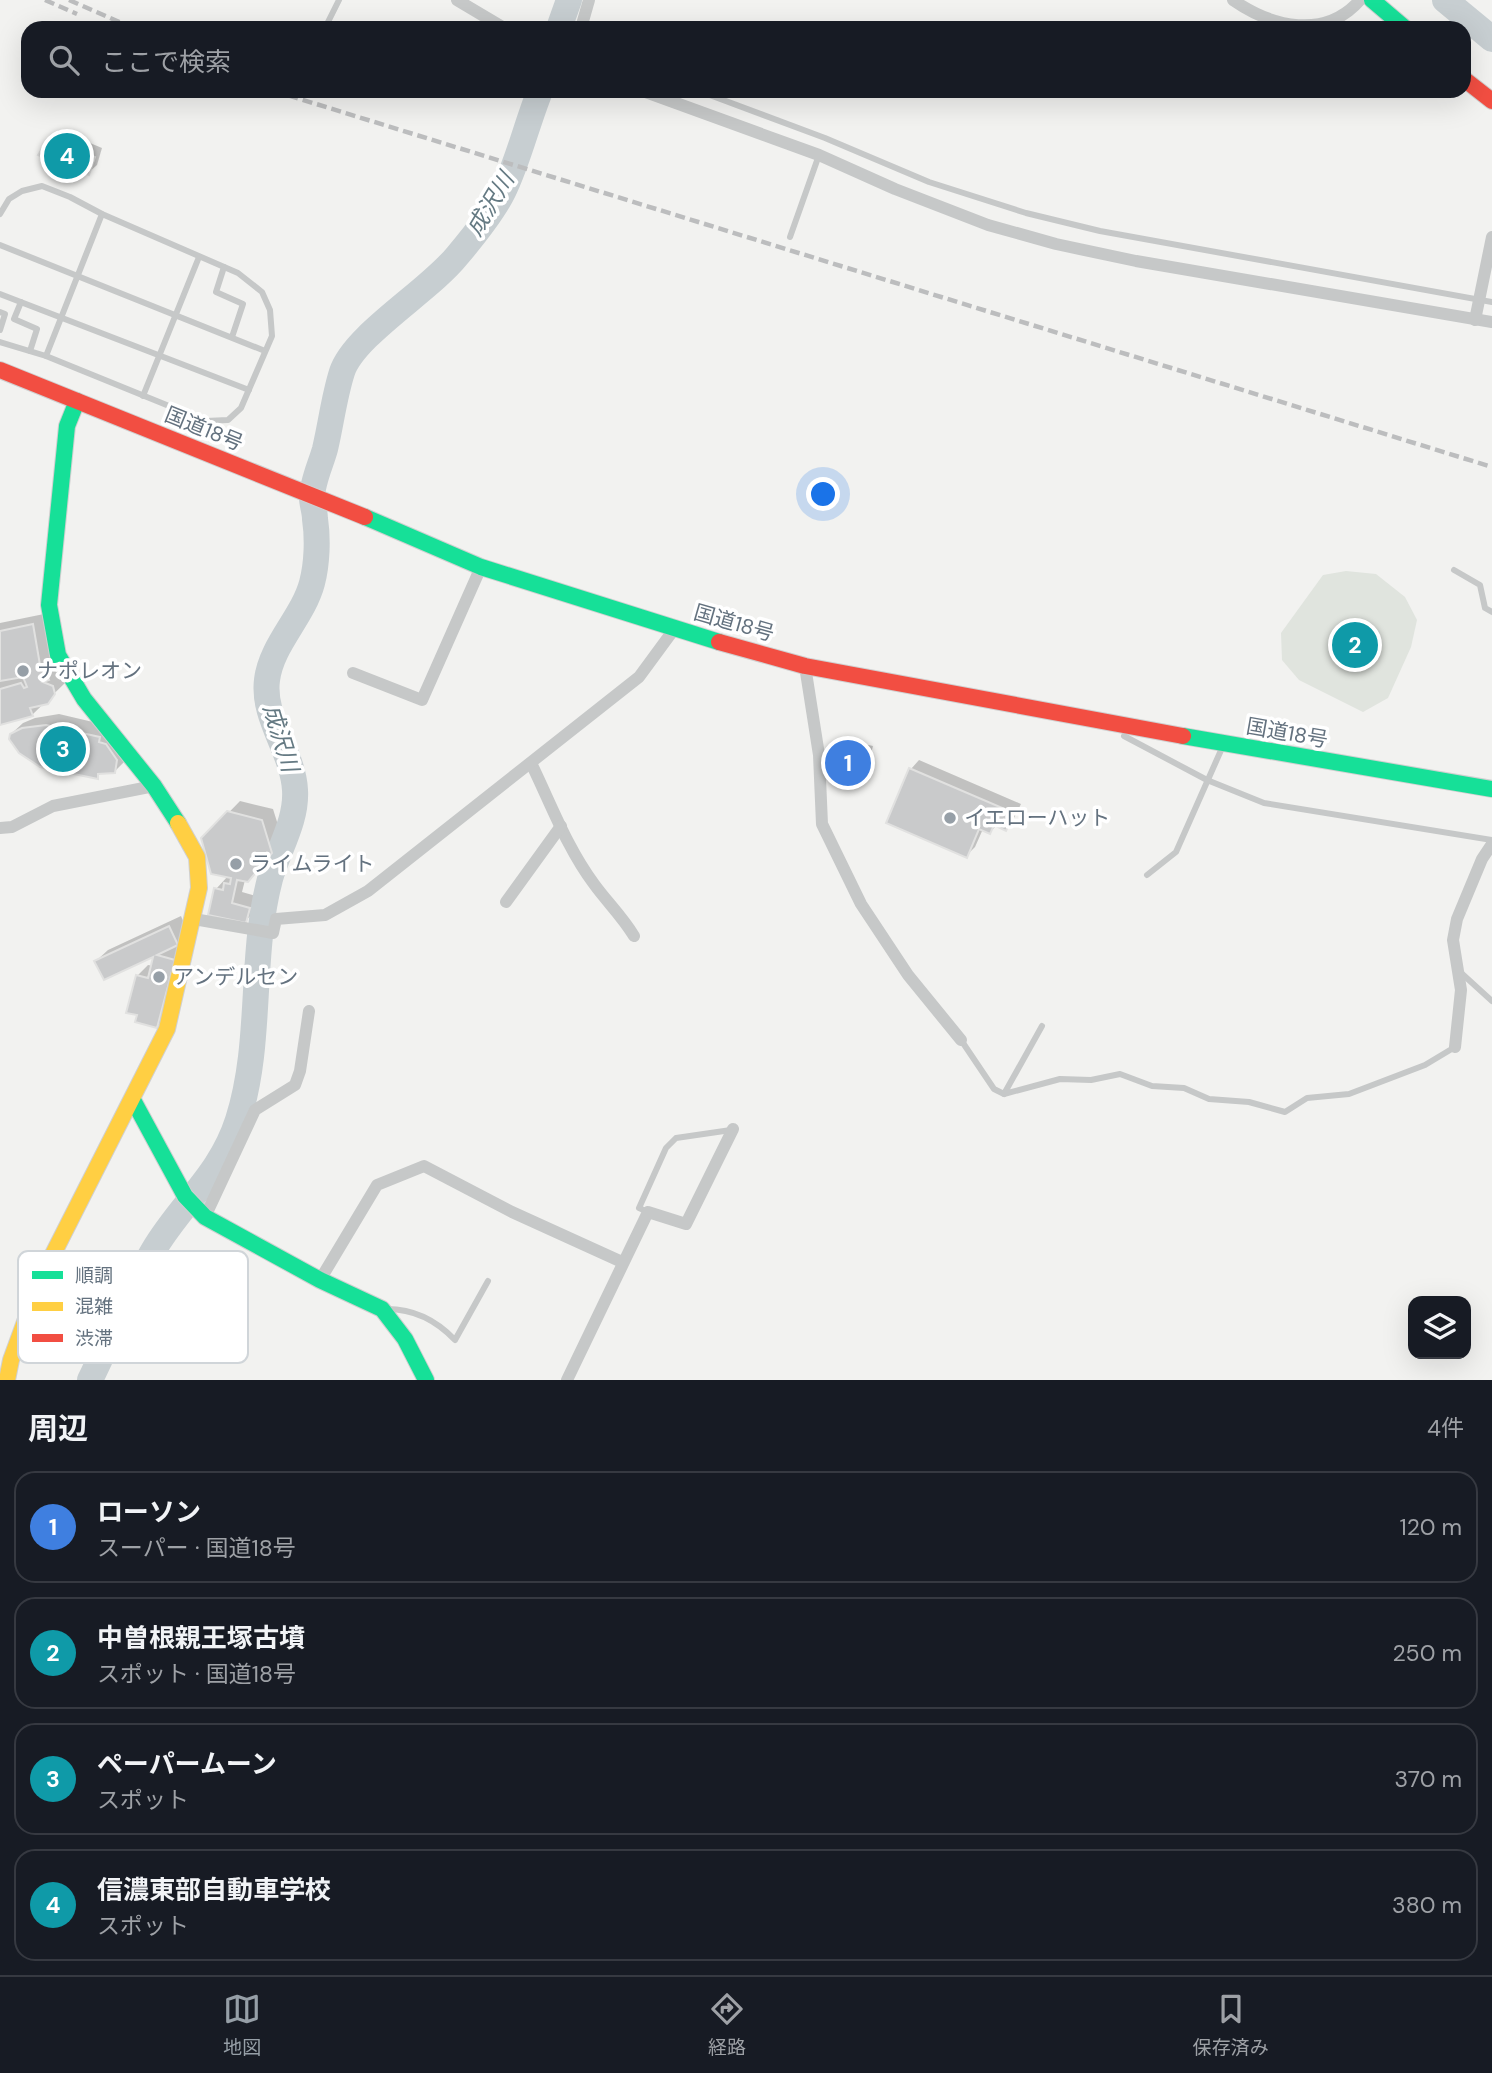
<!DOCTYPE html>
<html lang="ja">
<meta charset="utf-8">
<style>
:root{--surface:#171b24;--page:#20242c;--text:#f1f3f6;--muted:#9ea1a6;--line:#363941;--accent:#969fa7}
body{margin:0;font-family:"DM Sans","Noto Sans JP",sans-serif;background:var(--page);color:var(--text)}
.controls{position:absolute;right:21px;bottom:21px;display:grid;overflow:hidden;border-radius:14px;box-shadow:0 7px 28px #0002}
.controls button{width:63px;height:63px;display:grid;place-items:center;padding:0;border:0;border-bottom:2px solid var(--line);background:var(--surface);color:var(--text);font:35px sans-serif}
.you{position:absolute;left:824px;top:495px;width:24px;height:24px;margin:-18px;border:5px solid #fff;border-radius:50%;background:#1a73e8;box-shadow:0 0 0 10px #1a73e833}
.badge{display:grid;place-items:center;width:46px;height:46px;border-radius:50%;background:var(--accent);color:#fff;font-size:23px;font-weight:700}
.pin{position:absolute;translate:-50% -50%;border:4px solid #fff;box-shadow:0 2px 7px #0006}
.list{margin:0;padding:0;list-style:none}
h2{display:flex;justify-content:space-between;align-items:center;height:91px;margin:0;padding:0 28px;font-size:30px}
h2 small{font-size:23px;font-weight:400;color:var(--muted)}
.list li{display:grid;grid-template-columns:46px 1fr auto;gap:21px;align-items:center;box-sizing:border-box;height:112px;margin:0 14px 14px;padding:0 14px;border:2px solid var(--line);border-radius:21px}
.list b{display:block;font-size:26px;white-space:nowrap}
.list p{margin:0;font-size:23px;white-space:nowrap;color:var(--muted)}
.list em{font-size:23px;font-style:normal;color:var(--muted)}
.icon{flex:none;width:38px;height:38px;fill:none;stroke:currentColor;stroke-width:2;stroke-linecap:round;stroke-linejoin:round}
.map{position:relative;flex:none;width:1492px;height:1380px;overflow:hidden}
.search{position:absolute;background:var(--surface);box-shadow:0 7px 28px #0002;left:21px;right:21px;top:21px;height:77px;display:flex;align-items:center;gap:18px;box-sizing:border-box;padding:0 24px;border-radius:21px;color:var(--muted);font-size:26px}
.sheet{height:595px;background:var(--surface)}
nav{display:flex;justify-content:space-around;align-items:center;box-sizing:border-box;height:98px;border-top:2px solid var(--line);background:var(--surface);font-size:19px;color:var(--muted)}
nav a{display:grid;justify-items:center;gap:4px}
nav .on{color:var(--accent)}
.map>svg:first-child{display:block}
.green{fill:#e0e4de}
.shadow{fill:#0003}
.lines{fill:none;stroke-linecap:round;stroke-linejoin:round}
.river{stroke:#c7ced1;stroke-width:26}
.building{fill:#c9cacb;stroke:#e1e1e0;stroke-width:2}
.fast-casing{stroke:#d0d0d0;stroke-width:18}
.slow-casing{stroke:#d0d0d0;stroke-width:18}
.jam-casing{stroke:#d0d0d0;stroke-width:18}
.lane{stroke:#c6c8c8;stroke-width:6}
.street{stroke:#c6c8c8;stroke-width:12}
.fast{stroke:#16e098;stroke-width:16}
.slow{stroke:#ffcf43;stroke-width:16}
.jam{stroke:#f24e42;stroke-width:16}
.rail{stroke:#bcbdbe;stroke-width:4.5;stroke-dasharray:10 5;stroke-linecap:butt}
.poi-dot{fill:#969fa7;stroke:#fff;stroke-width:2.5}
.labels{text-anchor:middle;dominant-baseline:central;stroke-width:7;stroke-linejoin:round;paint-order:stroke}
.street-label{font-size:21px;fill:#64727f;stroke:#fff}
.poi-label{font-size:21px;fill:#64727f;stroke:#fff;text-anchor:start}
.water-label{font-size:23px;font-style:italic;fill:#657a83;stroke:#fff}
.key{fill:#fff;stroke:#d0d5d9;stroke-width:2}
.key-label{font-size:19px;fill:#64727f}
</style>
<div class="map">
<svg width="1492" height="1380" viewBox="0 0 1492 1380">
<rect width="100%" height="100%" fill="#f2f2f0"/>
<path class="green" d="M 1346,571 L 1376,574 L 1405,597 L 1417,620 L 1411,647 L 1388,698 L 1363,712 L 1299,680 L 1282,660 L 1281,633 L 1323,575 Z"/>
<g class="shadow">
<path d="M 59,130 L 102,148 L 97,165 L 88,173 L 49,141 Z"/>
<path d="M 44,614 L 60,667 L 55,671 L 64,675 L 66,682 L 32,715 L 0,723 L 0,623 Z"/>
<path d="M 59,714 L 110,726 L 126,760 L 114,772 L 102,772 L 97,777 L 11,734 L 23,723 L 35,718 Z"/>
<path d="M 846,740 L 873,746 L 867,769 L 859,777 L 838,748 Z"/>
<path d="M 919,760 L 1021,804 L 1013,820 L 1005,829 L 997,825 L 990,832 L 983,829 L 975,847 L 967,855 L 888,822 L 911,769 Z"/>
<path d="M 240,801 L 273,809 L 283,841 L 259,869 L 245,880 L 242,892 L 260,897 L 257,910 L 245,921 L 216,889 L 228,876 L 203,839 Z"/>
<path d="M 181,916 L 188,933 L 175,946 L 185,949 L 168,1014 L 157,1026 L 137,976 L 148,965 L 153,966 L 156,954 L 96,961 L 108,950 Z"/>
</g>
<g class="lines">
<g class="river">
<path d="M 1445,0 L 1492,39"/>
<path d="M 559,28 L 569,0"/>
<path d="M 90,1380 C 111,1337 129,1292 153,1251 C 181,1203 220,1176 238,1120 C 263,1041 249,959 270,879 C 278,850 297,821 295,790 C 293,752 262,718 267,680 C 271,645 303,617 312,583 C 317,564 318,539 315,519 C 315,512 312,504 312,498 C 312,482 321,464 325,449 C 331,424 334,397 342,372 C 354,335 429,291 457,256 C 473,237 492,214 503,192 C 518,162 527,123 540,91"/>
</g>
</g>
<g class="building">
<path d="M 49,138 L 95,157 L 89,175 L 38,155 Z"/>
<path d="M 33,624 L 40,665 L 43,665 L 49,680 L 43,682 L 53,686 L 55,694 L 48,704 L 30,708 L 33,716 L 0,725 L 0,689 L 21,683 L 24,688 L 27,687 L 23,677 L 0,681 L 0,631 Z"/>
<path d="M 46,725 L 100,737 L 99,742 L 106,744 L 117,760 L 115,773 L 98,774 L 98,779 L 40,767 L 19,753 L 9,739 L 10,734 L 22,728 Z"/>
<path d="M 836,747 L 865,754 L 859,779 L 829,772 Z"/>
<path d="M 909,768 L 1014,813 L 1006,831 L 994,825 L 990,834 L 979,829 L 967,858 L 886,823 Z"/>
<path d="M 227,811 L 262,820 L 272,853 L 248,882 L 237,880 L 232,903 L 250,908 L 246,923 L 208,915 L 214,888 L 223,890 L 224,883 L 230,884 L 231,878 L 211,874 L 201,838 Z"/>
<path d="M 169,926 L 178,945 L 157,955 L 175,960 L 157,1028 L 135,1022 L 137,1015 L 126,1013 L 136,975 L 148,978 L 153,957 L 104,980 L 94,961 Z"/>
</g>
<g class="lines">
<defs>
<g id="fast">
<path d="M 1372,0 L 1405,28"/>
<path d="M 77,401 L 67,426 L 49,605 L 58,655 L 84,699 L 154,786 L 178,823"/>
<path d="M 365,517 L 481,567 L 719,642"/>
<path d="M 1183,736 L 1492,789"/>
<path d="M 133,1100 L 185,1196 L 205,1217 L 320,1280 L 382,1309 L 405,1339 L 426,1380"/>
</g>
<path id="slow" d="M 7,1380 L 11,1360 L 41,1278 L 167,1029 L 199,888 L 197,857 L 178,823"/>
<g id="jam">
<path d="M 1464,79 L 1492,101"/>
<path d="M 0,370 L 365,517"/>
<path d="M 719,642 L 805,666 L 1183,736"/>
</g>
</defs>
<use href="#fast" class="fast-casing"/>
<use href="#slow" class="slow-casing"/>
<use href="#jam" class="jam-casing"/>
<g class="lane">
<path d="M 325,28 L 339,0"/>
<path d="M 699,91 L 825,138 L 929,182 L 1026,213 L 1100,231 L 1492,302"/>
<path d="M 0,214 L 9,199 L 22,191 L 42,186 L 70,197 L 102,214 L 238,273 L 262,292 L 270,310 L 272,336 L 241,408 L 228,420 L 206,421 L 46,356 L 0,342"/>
<path d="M 790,237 L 819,155"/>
<path d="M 0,245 L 265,351"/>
<path d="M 224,267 L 216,292 L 243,304 L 232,337"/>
<path d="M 0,294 L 249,390"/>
<path d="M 21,302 L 14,319 L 37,329 L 30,351"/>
<path d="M 0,312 L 5,314 L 0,330"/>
<path d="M 46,356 L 102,214"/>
<path d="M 143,396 L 199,257"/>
<path d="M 1454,570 L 1480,585 L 1485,608 L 1492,612"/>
<path d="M 1124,736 L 1207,780 L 1264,803 L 1492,840"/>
<path d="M 1147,875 L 1176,852 L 1222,748"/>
<path d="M 1459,971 L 1492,1001"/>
<path d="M 961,1040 L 994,1089 L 1004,1094 L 1060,1079 L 1091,1080 L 1120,1074 L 1152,1086 L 1184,1088 L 1209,1099 L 1249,1102 L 1285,1112 L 1307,1098 L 1349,1094 L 1425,1065 L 1455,1047"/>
<path d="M 1004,1094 L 1042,1026"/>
<path d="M 648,1212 L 639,1208 L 666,1148 L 676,1138 L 731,1130"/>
<path d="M 387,1309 C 414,1309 436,1320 455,1340 L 488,1281"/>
</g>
<g class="street">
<path d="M 457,0 L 504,28"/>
<path d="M 1233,0 C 1272,27 1325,40 1360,0"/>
<path d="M 581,28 L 589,0"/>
<path d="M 643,91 L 819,155 L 895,189 L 988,225 L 1056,244 L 1136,261 L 1492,322"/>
<path d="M 1475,320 L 1492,237"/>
<path d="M 805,666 L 819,755 L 822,824 L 861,904 L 908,975 L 961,1040"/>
<path d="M 353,673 L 422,700 L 481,567"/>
<path d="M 531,763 C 551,804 567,848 594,884 C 607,902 622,916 634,936"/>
<path d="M 0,828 L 12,827 L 53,806 L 154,786"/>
<path d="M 506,902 L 561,826"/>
<path d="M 194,919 L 273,933 L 276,919 L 325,915 L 368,891 L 639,677 L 675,628"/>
<path d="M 1455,1047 L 1461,990 L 1453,940 L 1457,919 L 1482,859 L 1492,844"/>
<path d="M 205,1217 L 255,1110 L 295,1085 L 300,1071 L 309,1011"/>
<path d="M 320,1280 L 377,1185 L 424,1166 L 512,1212 L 622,1262"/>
<path d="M 567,1380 L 648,1212 L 686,1224 L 733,1129"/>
</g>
<use href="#fast" class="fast"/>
<use href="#slow" class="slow"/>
<use href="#jam" class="jam"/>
<g class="rail">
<path d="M 45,0 L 77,14"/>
<path d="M 69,0 L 133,28"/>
<path d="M 274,91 L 1492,467"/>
</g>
</g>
<g class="poi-dot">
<circle cx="23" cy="671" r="7"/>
<circle cx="950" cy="818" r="7"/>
<circle cx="236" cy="864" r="7"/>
<circle cx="159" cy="977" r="7"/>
</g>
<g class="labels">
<g class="street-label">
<text transform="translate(204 429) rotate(22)">国道18号</text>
<text transform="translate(734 623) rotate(16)">国道18号</text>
<text transform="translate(1287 733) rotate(10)">国道18号</text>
</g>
<g class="poi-label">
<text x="37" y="671">ナポレオン</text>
<text x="964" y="818">イエローハット</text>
<text x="250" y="864">ライムライト</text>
<text x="173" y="977">アンデルセン</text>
</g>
<g class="water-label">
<text transform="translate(490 204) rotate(-59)">成沢川</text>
<text transform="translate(281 738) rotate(73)">成沢川</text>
</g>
</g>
<rect x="18" y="1251" width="230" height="112" rx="10" class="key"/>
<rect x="32" y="1271" width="31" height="8" fill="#16e098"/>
<rect x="32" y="1302" width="31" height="9" fill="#ffcf43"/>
<rect x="32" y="1334" width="31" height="8" fill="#f24e42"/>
<g class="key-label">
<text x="75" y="1282">順調</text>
<text x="75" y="1313">混雑</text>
<text x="75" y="1345">渋滞</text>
</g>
</svg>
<div class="controls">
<button><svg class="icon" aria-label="layers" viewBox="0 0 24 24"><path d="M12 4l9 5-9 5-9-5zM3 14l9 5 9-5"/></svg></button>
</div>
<div class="you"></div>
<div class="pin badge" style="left:848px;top:763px;background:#3f7fe0">1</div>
<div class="pin badge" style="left:1355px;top:645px;background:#0f9aa8">2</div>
<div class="pin badge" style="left:63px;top:749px;background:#0f9aa8">3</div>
<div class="pin badge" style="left:67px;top:156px;background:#0f9aa8">4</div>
<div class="search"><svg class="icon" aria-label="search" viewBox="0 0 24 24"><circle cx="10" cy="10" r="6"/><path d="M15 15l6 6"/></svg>ここで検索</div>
</div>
<section class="sheet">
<h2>周辺<small>4件</small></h2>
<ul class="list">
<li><span class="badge" style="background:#3f7fe0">1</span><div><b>ローソン</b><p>スーパー · 国道18号</p></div><em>120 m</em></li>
<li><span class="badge" style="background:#0f9aa8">2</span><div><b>中曽根親王塚古墳</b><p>スポット · 国道18号</p></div><em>250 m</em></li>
<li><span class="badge" style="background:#0f9aa8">3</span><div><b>ペーパームーン</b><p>スポット</p></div><em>370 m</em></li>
<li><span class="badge" style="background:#0f9aa8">4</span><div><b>信濃東部自動車学校</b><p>スポット</p></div><em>380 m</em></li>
</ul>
</section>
<nav>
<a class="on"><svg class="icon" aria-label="map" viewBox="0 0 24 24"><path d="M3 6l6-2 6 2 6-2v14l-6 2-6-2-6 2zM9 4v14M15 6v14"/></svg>地図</a>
<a><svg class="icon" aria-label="directions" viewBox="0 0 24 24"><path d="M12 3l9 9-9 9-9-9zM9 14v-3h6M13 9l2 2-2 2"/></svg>経路</a>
<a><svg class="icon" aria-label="saved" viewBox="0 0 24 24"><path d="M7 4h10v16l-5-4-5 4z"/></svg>保存済み</a>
</nav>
